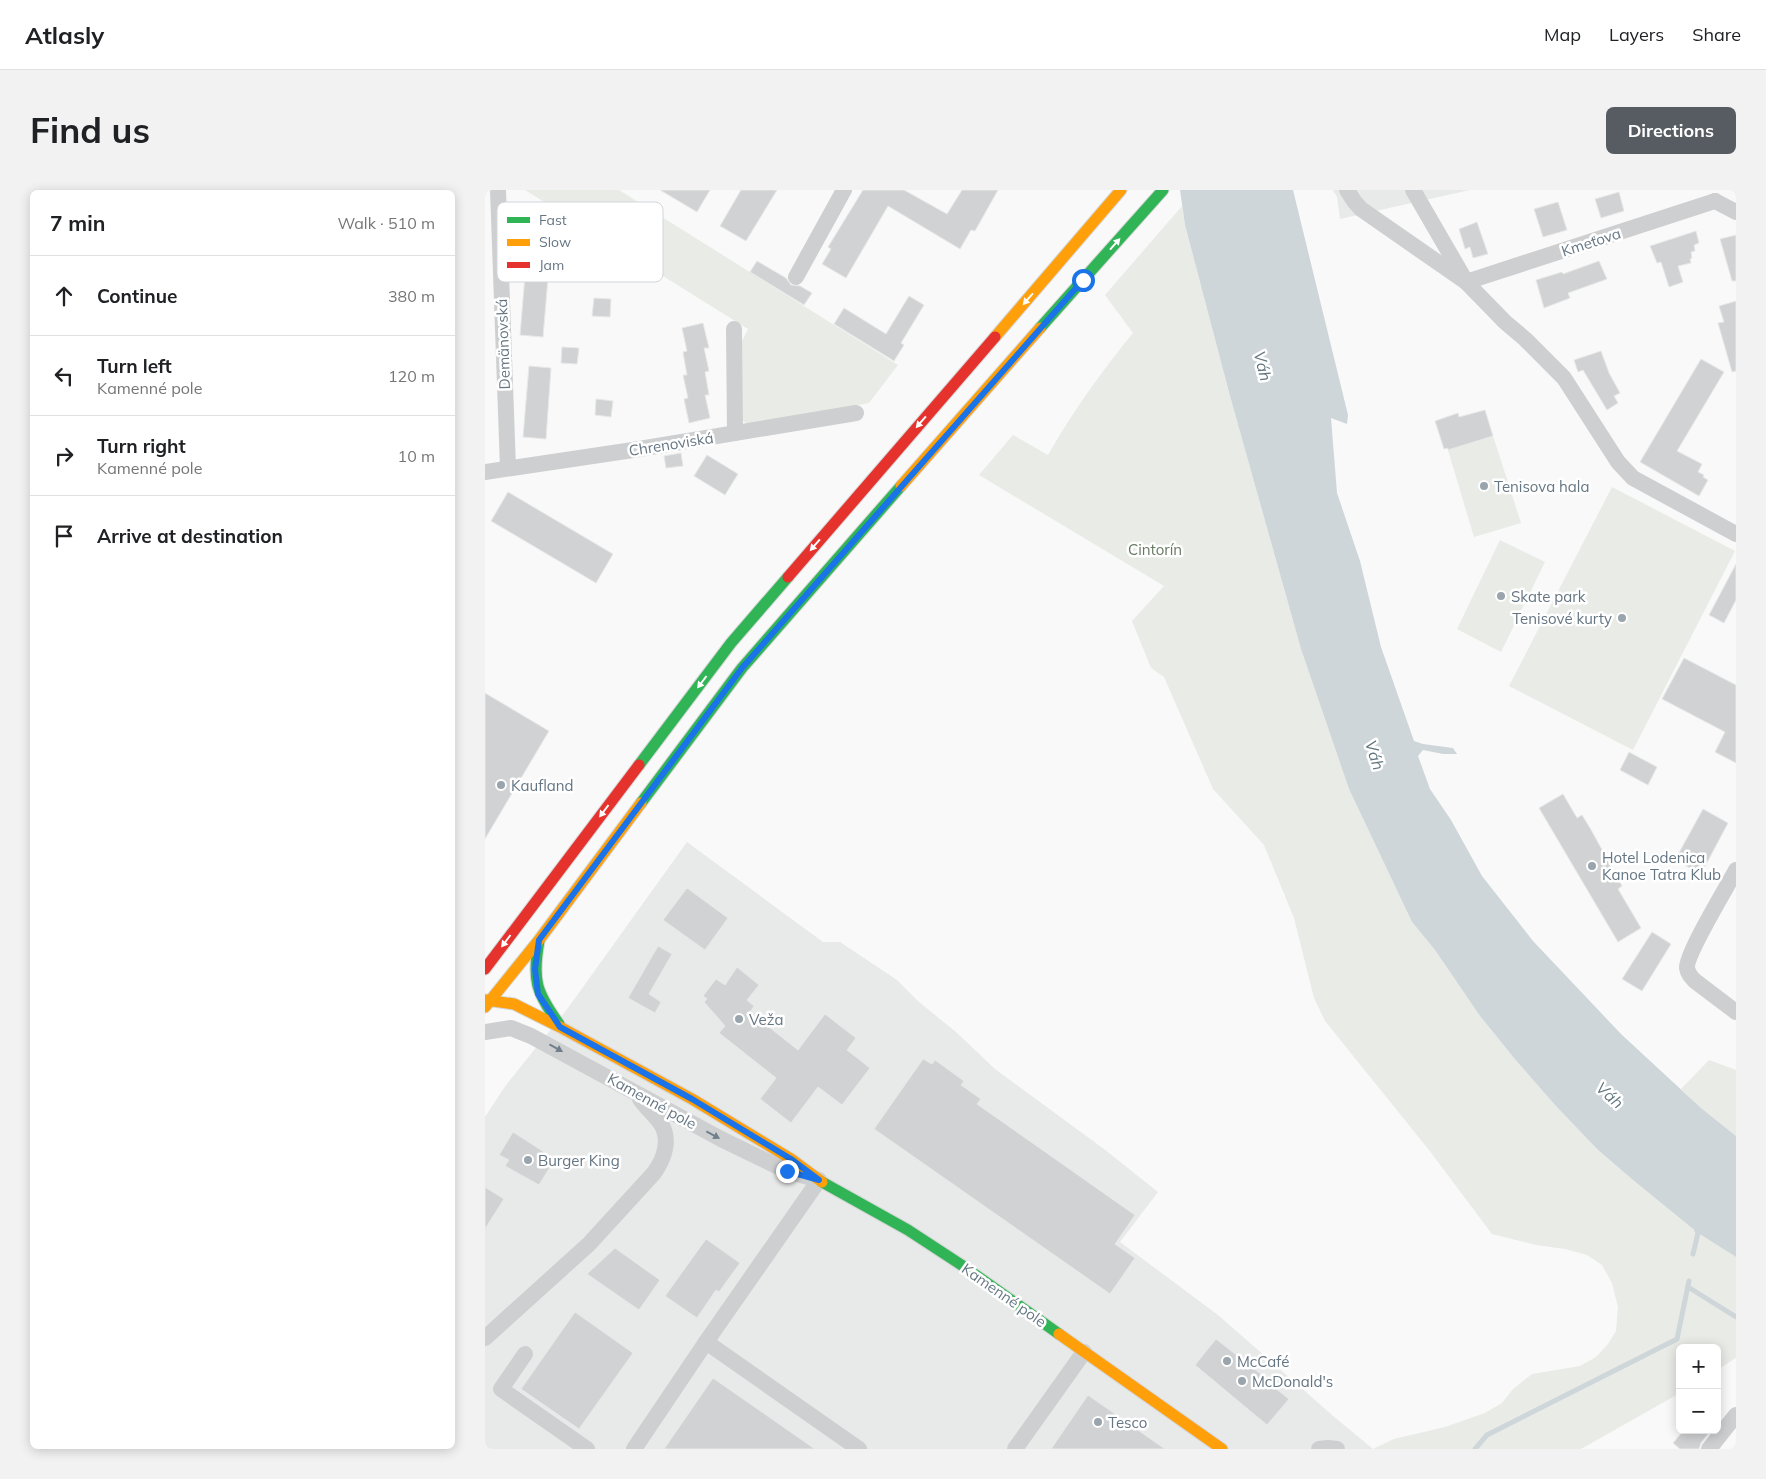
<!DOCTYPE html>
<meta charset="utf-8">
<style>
:root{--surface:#fff;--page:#f2f2f2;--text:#202124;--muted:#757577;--line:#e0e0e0;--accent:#565c61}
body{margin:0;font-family:Mulish,sans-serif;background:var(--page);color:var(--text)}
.controls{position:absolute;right:15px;bottom:15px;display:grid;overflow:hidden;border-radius:8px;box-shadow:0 2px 12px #0003}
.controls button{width:45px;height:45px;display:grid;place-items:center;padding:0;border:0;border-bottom:1px solid var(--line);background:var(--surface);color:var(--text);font:25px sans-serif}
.stop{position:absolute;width:15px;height:15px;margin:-11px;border:4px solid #1a73e8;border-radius:50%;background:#fff}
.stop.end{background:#1a73e8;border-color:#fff;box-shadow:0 1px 5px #0008}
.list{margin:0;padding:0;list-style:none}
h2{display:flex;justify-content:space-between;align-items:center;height:65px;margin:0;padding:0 20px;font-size:21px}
h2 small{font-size:16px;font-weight:400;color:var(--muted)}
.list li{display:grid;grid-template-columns:32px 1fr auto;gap:15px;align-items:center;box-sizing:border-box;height:80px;padding:0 20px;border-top:1px solid var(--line)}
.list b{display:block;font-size:19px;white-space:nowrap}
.list p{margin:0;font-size:16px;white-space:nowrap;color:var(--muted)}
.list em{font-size:16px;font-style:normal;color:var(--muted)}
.icon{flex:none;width:28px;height:28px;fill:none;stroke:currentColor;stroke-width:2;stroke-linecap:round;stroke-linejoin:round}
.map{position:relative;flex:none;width:1251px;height:1259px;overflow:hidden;border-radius:8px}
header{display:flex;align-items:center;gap:30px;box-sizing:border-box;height:70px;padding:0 25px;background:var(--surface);border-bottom:1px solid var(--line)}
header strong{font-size:24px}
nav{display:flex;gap:28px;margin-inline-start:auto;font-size:18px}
.intro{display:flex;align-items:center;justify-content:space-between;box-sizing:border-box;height:120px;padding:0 30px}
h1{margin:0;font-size:35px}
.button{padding:12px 22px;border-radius:8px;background:var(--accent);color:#fff;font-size:18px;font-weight:700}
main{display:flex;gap:30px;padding:0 30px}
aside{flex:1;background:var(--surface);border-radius:8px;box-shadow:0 2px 12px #0003}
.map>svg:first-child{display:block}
.built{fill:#e8e9e9}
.green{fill:#e8ebe6}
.water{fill:#ced6d9}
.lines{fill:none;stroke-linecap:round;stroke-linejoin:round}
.stream{stroke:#ced6d9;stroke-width:5}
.building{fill:#d0d2d3;stroke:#e8e8e8}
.fast-casing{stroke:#d5d6d7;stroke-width:13}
.slow-casing{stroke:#d5d6d7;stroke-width:13}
.jam-casing{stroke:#d5d6d7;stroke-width:13}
.street{stroke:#cecfd0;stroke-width:16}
.fast{stroke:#30b455;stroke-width:11}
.slow{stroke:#ff9f0a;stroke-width:11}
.jam{stroke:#e5322d;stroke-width:11}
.oneway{fill:#fff}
.oneway2{fill:#707f8b}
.route{stroke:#1a73e8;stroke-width:6}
.poi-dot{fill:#99a4ac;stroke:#fff;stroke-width:2}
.labels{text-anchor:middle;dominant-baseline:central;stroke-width:5;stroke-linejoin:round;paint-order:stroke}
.street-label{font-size:15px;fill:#657683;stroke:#fff}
.poi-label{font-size:15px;fill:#657683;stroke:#fff;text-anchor:start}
.park-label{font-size:15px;fill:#687a64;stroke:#fff}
.water-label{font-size:16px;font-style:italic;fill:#60757c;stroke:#fff}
.key{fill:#fff;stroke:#d1d6da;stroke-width:1}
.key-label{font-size:14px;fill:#657683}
</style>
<header>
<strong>Atlasly</strong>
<nav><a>Map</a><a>Layers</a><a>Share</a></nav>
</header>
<div class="intro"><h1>Find us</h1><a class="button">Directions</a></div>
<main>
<aside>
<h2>7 min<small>Walk · 510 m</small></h2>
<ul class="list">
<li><svg class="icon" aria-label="ahead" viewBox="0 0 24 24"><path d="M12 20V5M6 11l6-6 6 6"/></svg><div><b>Continue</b></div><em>380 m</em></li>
<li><svg class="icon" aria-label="left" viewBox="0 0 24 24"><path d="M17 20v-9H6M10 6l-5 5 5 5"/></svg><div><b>Turn left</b><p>Kamenné pole</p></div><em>120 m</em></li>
<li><svg class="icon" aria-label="right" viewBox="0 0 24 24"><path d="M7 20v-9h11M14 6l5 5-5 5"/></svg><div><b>Turn right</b><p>Kamenné pole</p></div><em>10 m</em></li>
<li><svg class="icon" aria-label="arrive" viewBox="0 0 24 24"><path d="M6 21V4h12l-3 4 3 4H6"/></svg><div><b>Arrive at destination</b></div></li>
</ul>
</aside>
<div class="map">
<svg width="1251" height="1259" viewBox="0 0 1251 1259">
<rect width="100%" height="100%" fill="#f9f9f9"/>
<g class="built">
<path d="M 848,0 L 985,0 L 855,29 L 852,7 Z"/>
<path d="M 202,652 L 338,752 L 355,752 L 412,790 L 434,812 L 471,842 L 510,879 L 619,959 L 673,1002 L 635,1052 L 733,1125 L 847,1225 L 888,1259 L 0,1259 L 0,927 L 21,895 L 83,818 Z"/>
</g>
<g class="green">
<path d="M 40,0 L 134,0 L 413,175 L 384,213 L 273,234 L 261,233 L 255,229 L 256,153 L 263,139 Z"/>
<path d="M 697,16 L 700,35 L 745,206 L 816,459 L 864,599 L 927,732 L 950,760 L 995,826 L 1029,868 L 1070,915 L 1112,959 L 1148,990 L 1213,1043 L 1251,1067 L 1251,1168 L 1232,1180 L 1232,1158 L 1195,1158 L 1195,1203 L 1096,1259 L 888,1259 L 909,1249 L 960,1237 L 1000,1223 L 1017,1213 L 1028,1199 L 1047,1184 L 1095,1176 L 1111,1167 L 1123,1154 L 1131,1141 L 1133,1117 L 1127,1093 L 1117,1075 L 1102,1065 L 1080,1059 L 1051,1055 L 1007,1044 L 944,960 L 840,831 L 829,808 L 809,728 L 779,655 L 728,599 L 679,487 L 666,478 L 647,431 L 679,396 L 494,285 L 528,245 L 563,265 C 588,221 617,181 648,143 L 620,105 Z"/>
<path d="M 1008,246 L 1036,333 L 989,347 L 963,260 Z"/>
<path d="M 1127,297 L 1250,361 L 1148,560 L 1024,496 Z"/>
<path d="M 1015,350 L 1060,372 L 1016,462 L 972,439 Z"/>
<path d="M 1224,870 L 1251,880 L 1251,946 L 1216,918 L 1196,899 Z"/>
</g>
<path class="water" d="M 695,0 L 808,0 L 863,225 L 862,234 L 846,228 L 852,303 L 875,371 L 896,457 L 929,551 L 938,554 L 968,558 L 972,564 L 958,564 L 938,560 L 933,566 L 945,599 L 966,630 L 997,686 L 1048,751 L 1136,844 L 1216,918 L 1251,946 L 1251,1067 L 1213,1043 L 1148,990 L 1112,959 L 1070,915 L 1029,868 L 995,826 L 950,760 L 927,732 L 864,599 L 816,459 L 745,206 L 700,35 Z"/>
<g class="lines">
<g class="stream">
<path d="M 1208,1064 L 1213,1043 L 1211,1038"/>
<path d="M 1203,1097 L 1251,1127"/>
<path d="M 990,1259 L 1002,1245 L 1192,1149 L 1204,1091"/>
</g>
</g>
<g class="building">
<path d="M 175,0 L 225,0 L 212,22 Z"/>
<path d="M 256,0 L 292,0 L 261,51 L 235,36 Z"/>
<path d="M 378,0 L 419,0 L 462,24 L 477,0 L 513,0 L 490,41 L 486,40 L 475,59 L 403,16 L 361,88 L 337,74 L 346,59 L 343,57 Z"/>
<path d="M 1134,2 L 1139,21 L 1116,28 L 1110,9 Z"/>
<path d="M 1073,12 L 1082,40 L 1058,47 L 1049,19 Z"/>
<path d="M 992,32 L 1003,64 L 988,68 L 985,57 L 980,59 L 974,39 Z"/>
<path d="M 1211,41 L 1214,53 L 1209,55 L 1210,61 L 1206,62 L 1207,68 L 1205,69 L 1206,73 L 1193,76 L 1198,92 L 1184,97 L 1176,72 L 1172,73 L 1165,56 Z"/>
<path d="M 1251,45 L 1251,91 L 1247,91 L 1235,49 Z"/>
<path d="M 272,71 L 301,88 L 306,95 L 315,96 L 327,103 L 319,115 L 265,82 Z"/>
<path d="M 1114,71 L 1122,89 L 1083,103 L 1085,108 L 1059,118 L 1051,90 L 1077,82 L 1078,84 Z"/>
<path d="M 41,74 L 64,76 L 58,147 L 35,145 Z"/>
<path d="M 424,106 L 439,115 L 416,153 L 419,155 L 409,171 L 349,134 L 359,118 L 401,144 Z"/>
<path d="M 109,108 L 126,109 L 125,127 L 107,126 Z"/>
<path d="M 1251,111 L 1251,181 L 1247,182 L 1233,133 L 1239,132 L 1234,116 Z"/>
<path d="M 218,133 L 224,158 L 219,158 L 224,181 L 220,182 L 224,205 L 220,205 L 225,228 L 204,233 L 199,209 L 203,208 L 198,185 L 202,185 L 198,162 L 202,161 L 197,138 Z"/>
<path d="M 77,157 L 94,158 L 92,174 L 76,173 Z"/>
<path d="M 1116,161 L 1124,183 L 1135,203 L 1129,206 L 1133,213 L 1122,220 L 1098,180 L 1093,182 L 1089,170 Z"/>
<path d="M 1216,169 L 1239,182 L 1192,261 L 1217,274 L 1213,282 L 1219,285 L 1218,287 L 1223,290 L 1214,306 L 1155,272 Z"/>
<path d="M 44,176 L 66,178 L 61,249 L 38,247 Z"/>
<path d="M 111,209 L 128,211 L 126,227 L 110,225 Z"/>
<path d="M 1000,220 L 1008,246 L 963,260 L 963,258 L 959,259 L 950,231 L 973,223 L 974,227 Z"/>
<path d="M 196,263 L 198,276 L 181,278 L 179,266 Z"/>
<path d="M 222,265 L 253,284 L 240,305 L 209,286 Z"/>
<path d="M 23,302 L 128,364 L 111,393 L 6,331 Z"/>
<path d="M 1251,374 L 1251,410 L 1239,433 L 1224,425 Z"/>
<path d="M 1199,468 L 1251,495 L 1251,573 L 1230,562 L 1240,542 L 1177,509 Z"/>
<path d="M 0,503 L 64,541 L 0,649 Z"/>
<path d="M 1144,562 L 1172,577 L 1163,595 L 1135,580 Z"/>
<path d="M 1078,604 L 1092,628 L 1097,625 L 1105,638 L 1137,696 L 1133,699 L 1156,738 L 1133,752 L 1054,618 Z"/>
<path d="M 1218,619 L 1243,633 L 1216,684 L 1190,670 Z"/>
<path d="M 202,698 L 243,728 L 220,760 L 178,730 Z"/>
<path d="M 1167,742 L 1186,754 L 1157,801 L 1137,789 Z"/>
<path d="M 173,756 L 187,764 L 164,804 L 176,812 L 170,823 L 143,808 Z"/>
<path d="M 252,777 L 274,795 L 262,810 L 269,816 L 265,822 L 313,860 L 340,824 L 371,848 L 362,860 L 385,878 L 357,915 L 333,897 L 306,933 L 275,909 L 291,888 L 234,843 L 240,836 L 219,812 L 222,809 L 218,806 L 231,789 L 240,795 Z"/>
<path d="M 438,869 L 447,874 L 450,870 L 479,891 L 476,895 L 496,909 L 492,914 L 650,1025 L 630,1054 L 650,1068 L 625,1104 L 389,939 Z"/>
<path d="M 28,942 L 70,969 L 54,995 L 20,976 L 24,970 L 14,965 Z"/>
<path d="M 0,997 L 19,1009 L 0,1039 Z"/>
<path d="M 221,1049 L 255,1073 L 234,1102 L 231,1100 L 212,1128 L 180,1106 Z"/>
<path d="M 130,1058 L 175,1090 L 154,1120 L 102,1084 Z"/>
<path d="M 90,1122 L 148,1163 L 94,1239 L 36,1199 Z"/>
<path d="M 731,1149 L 786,1192 L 785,1194 L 804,1209 L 782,1235 L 710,1175 Z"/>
<path d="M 228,1188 L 330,1259 L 179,1259 Z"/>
<path d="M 603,1205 L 680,1259 L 566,1259 Z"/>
<path d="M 1199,1240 L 1224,1240 L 1225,1241 L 1216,1253 L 1214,1259 L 1195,1259 L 1188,1253 Z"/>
</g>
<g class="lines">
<defs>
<g id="fast">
<path d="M 555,138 L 678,0"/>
<path d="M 154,575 L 246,453 L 303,387"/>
<path d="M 156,613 L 257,478 L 416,296"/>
<path d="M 54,751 C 47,790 51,802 74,834"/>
<path d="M 337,992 L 423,1040 L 478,1076 L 574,1144"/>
</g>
<g id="slow">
<path d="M 510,147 L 636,0"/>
<path d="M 416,296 L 555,138"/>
<path d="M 0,810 L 29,814 L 75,837 L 207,909 L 306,969 L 337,992"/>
<path d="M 0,817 L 54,750 L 156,613"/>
<path d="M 574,1144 L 737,1259"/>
</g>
<g id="jam">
<path d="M 303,387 L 510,147"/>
<path d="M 0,779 L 154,575"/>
</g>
</defs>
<use href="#fast" class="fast-casing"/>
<use href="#slow" class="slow-casing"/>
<use href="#jam" class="jam-casing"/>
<g class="street">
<path d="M 13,0 L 23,278"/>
<path d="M 862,0 L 869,11 L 876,19 L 981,92 L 1020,132 L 1040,149 L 1079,188 L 1133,272 L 1148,288 L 1251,344"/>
<path d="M 928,0 L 979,88"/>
<path d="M 1230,11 L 1251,22"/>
<path d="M 311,87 L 359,0"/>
<path d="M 981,92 L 1230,11"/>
<path d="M 249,139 L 250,243"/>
<path d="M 0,282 L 148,260 L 371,223"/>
<path d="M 1251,680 C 1242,697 1201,764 1202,778 C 1203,784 1206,787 1210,791 L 1251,822"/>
<path d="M 0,842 L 26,838 L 46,846 L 236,949 L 302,981 L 334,990 L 221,1152 L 149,1259"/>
<path d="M 0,1148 L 104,1054 L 169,983 C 179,969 186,950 176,934 C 170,925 161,918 155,909"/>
<path d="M 221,1152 L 374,1259"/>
<path d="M 40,1164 L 16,1199 L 102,1259"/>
<path d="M 530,1259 L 599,1162"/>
<path d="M 834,1259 L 843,1258 L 852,1259"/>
<path d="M 1224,1259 L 1251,1225"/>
</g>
<use href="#fast" class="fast"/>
<use href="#slow" class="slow"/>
<use href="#jam" class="jam"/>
</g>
<defs><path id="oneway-solid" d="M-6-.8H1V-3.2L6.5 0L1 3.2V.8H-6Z" transform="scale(1.25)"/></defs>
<g class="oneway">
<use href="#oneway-solid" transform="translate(630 54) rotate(-48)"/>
<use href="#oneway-solid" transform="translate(543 109) rotate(131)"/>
<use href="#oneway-solid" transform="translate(436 232) rotate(131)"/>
<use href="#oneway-solid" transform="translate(330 355) rotate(131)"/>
<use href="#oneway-solid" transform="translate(217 492) rotate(127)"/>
<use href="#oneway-solid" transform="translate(119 621) rotate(127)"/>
<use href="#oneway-solid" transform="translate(21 751) rotate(127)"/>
</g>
<g class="oneway2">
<use href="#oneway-solid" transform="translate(71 858) rotate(29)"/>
<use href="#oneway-solid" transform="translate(228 945) rotate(28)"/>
</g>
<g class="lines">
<path class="route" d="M 302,981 L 334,990 L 306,969 L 207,909 L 75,837 L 53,804 L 50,779 L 54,750 L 257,478 L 598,90"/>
</g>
<g class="poi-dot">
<circle cx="999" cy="296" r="5"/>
<circle cx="1016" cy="406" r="5"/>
<circle cx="1137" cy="428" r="5"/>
<circle cx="16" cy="595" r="5"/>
<circle cx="1107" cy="676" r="5"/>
<circle cx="254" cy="829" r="5"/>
<circle cx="43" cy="970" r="5"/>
<circle cx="742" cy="1171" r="5"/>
<circle cx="757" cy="1191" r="5"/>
<circle cx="613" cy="1232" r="5"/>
</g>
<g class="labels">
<g class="street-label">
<text transform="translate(1106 52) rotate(-18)">Kmeťova</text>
<text transform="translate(18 154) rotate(-92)">Demänovská</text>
<text transform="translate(186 254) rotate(-9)">Chrenoviská</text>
<text transform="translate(167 911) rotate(29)">Kamenné pole</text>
<text transform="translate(519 1105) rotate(35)">Kamenné pole</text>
</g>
<g class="poi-label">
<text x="1009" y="296">Tenisova hala</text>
<text x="1026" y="406">Skate park</text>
<text x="1127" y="428" text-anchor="end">Tenisové kurty</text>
<text x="26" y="595">Kaufland</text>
<text x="1117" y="667">Hotel Lodenica<tspan x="1117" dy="17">Kanoe Tatra Klub</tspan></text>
<text x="264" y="829">Veža</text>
<text x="53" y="970">Burger King</text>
<text x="752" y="1171">McCafé</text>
<text x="767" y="1191">McDonald's</text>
<text x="623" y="1232">Tesco</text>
</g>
<g class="park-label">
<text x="670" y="359">Cintorín</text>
</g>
<g class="water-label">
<text transform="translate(778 176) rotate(76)">Váh</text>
<text transform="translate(890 565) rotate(72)">Váh</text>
<text transform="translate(1125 905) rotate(42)">Váh</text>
</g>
</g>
<rect x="12" y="12" width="166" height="80" rx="8" class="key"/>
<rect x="22" y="27" width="23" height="6" fill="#30b455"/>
<rect x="22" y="49" width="23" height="7" fill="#ff9f0a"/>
<rect x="22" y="72" width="23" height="6" fill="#e5322d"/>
<g class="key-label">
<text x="54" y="35">Fast</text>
<text x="54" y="57">Slow</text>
<text x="54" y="80">Jam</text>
</g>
</svg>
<div class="controls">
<button>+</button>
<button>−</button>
</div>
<div class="stop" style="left:598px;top:90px"></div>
<div class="stop end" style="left:302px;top:981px"></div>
</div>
</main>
